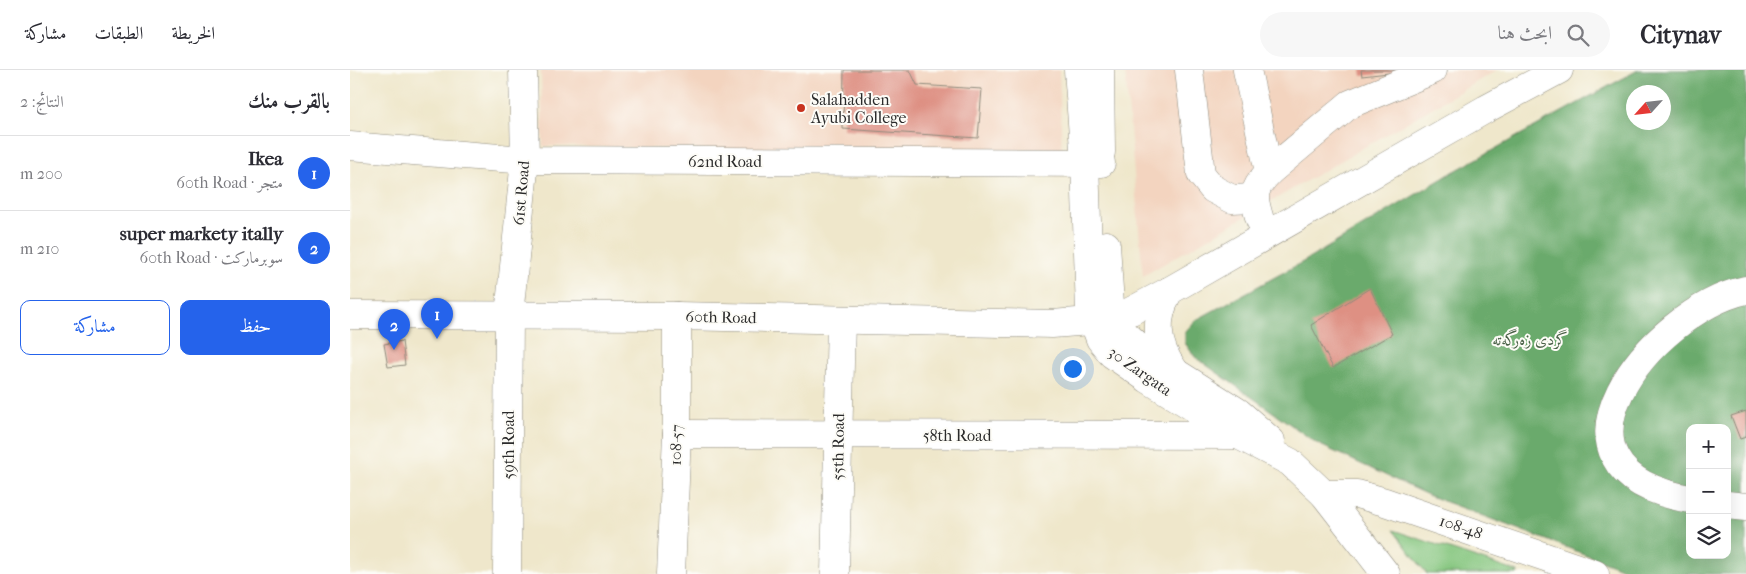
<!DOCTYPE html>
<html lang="ar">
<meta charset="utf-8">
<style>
:root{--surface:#fff;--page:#f7f7f7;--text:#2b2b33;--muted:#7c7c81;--line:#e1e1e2;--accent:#2563eb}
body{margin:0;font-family:"IM FELL French Canon",Amiri,serif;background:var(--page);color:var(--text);direction:rtl}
.controls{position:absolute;right:15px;bottom:15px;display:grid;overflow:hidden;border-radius:10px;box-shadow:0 5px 20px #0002}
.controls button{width:45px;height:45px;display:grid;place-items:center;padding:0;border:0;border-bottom:1px solid var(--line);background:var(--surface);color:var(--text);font:25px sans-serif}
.compass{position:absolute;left:1276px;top:15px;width:45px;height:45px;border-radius:50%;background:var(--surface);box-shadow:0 5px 20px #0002;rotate:243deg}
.you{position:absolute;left:722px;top:298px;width:18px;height:18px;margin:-12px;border:4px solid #fff;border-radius:50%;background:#1a73e8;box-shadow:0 0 0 8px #1a73e833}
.badge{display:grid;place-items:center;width:32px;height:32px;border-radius:50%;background:var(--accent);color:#fff;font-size:16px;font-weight:700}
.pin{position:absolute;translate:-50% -41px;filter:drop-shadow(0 1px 2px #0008)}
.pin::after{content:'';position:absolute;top:26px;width:18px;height:15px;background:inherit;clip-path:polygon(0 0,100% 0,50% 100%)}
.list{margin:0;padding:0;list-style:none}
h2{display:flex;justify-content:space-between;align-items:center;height:65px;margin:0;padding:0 20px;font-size:21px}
h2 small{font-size:16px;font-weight:400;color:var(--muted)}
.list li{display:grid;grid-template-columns:32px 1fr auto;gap:15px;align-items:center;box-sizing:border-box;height:75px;padding:0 20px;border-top:1px solid var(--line)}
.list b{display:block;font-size:19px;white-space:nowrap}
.list p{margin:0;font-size:16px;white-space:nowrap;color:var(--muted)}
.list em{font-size:16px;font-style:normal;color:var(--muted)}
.actions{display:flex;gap:10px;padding:15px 20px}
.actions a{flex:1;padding:11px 0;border:1px solid var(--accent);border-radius:10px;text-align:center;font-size:18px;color:var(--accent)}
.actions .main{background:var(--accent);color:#fff}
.icon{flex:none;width:28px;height:28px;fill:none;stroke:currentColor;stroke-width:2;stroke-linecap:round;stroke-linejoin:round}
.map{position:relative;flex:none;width:1396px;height:504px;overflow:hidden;direction:ltr}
header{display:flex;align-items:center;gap:30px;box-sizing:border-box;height:70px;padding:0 25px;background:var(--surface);border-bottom:1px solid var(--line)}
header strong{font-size:24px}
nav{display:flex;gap:28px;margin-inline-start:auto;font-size:18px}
.search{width:350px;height:45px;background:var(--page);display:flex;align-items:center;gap:12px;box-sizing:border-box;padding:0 18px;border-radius:28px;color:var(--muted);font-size:19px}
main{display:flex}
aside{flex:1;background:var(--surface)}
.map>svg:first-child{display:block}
.built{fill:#f3d4bf}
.green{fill:#83c57d;stroke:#577854}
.forest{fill:#6aaa6c;stroke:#4a6a4c;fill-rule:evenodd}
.building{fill:#de9083}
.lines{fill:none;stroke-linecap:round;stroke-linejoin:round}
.minor-casing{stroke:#8d897b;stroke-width:29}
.minor{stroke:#fff;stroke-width:28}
.poi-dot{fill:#c8321e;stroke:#fdfcf7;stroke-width:2}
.labels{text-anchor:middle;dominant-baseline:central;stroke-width:4;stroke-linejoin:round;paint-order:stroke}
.poi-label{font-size:16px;fill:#2b2b2b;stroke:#fdfcf7;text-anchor:start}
.street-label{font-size:16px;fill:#2b2b2b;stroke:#fdfcf7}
.park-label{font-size:16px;fill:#4a6148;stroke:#fdfcf7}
</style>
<header>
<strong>Citynav</strong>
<div class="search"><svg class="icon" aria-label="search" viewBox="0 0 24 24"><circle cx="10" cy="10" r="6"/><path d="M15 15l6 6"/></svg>ابحث هنا</div>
<nav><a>الخريطة</a><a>الطبقات</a><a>مشاركة</a></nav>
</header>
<main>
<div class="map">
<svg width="1396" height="504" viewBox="0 0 1396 504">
<rect width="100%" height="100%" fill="#fdfcf7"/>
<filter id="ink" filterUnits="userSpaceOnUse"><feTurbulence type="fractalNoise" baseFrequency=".02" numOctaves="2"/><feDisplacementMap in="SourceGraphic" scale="10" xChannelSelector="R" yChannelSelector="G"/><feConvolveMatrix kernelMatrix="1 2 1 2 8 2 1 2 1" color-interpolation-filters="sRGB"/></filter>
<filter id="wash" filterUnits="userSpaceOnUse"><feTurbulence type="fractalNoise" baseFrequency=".0096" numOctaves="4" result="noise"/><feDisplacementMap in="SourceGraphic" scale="20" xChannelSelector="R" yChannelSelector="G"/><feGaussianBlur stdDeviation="1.12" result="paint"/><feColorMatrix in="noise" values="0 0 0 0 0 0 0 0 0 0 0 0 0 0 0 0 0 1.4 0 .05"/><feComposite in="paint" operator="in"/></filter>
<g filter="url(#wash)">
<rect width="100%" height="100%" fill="#efe7cb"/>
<g class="built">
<path d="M 191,0 L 709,0 L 712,86 L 193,76 Z"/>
<path d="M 775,0 L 1147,0 L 793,206 Z"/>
</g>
<path class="green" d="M 1043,460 L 1168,502 L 1167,504 L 1077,504 Z"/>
<path class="forest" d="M 1288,0 L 1396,0 L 1396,504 L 1287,504 L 1080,426 L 968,374 L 845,287 L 835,273 L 835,262 L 846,250 L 960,188 L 1103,102 ZM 1284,22 L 1314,22 L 1314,52 L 1284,52 ZM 1340,358 L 1377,358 L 1377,485 L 1340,485 Z"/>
<g id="blocks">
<g class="building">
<path d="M 494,0 L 560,0 L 567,15 L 632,19 L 628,68 L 493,59 Z"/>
<path d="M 1011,0 L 1056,0 L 1056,1 L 1012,6 Z"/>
<path d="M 1020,218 L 1042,264 L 983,298 L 961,255 Z"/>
<path d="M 52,271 L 55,295 L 38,297 L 34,274 Z"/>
<path d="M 1396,341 L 1396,367 L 1390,369 L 1381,346 Z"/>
</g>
</g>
</g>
<g filter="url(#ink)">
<use href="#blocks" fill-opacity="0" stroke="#8d897b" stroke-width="1"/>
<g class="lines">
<defs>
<g id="minor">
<path d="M 728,0 L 735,92 L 740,242 L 750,269 L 762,284 L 798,309 L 888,365 L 940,392 L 974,424 L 1036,504"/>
<path d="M 750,0 L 751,82"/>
<path d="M 839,0 L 851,104 L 863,119 L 882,129 L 903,128"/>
<path d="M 897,0 L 919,102"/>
<path d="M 0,76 L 175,90 L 751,93"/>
<path d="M 910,150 C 903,127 901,121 919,102 L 1000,34 L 1083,0"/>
<path d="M 756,175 L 760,234 L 773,262 L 798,285 L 888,342 L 921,371"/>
<path d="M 819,221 C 804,249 805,274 824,300"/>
<path d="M 0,245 L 327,246 L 702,254 L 766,249 L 819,221 L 1136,39 L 1209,0"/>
<path d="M 327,364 L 888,365"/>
<path d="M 974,424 L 1007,424 L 1035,432 L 1245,504"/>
<path d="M 1340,429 C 1174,401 1301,241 1396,220"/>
<path d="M 1377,435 L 1396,437"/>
<path d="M 157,504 L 159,245 L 175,90 L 173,0"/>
<path d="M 321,504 L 327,364 L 327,246"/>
<path d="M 485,504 L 491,250"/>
</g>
</defs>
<use href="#minor" class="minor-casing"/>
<use href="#minor" class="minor"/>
</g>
</g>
<circle class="poi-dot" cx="451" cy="38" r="5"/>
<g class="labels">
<g class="poi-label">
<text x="461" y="29">Salahadden<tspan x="461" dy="18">Ayubi College</tspan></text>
</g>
<g class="street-label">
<text x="375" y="91">62nd Road</text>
<text transform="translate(171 123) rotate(-85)">61st Road</text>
<text transform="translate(371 247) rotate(1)">60th Road</text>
<text transform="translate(790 301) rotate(35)">30 Zargata</text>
<text x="607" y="365">58th Road</text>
<text transform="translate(158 375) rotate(-90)">59th Road</text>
<text transform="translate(326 375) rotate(-88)">108-57</text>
<text transform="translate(488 377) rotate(-89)">55th Road</text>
<text transform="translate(1111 457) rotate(19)">108-48</text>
</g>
<g class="park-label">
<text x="1180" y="269">گردی زەرگەتە</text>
</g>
</g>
</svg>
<div class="controls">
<button>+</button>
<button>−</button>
<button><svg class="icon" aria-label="layers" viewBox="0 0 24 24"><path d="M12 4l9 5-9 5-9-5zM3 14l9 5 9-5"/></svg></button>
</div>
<svg class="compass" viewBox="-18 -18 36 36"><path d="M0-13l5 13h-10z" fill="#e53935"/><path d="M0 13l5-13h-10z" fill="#7c7c81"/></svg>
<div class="you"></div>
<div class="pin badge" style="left:87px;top:269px">1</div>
<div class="pin badge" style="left:44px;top:280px">2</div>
</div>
<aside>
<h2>بالقرب منك<small>النتائج: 2</small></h2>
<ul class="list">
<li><span class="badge">1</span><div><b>Ikea</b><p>متجر · 60th Road</p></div><em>200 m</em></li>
<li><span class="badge">2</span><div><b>super markety itally</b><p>سوبرماركت · 60th Road</p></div><em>210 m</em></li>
</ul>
<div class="actions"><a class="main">حفظ</a><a>مشاركة</a></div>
</aside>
</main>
